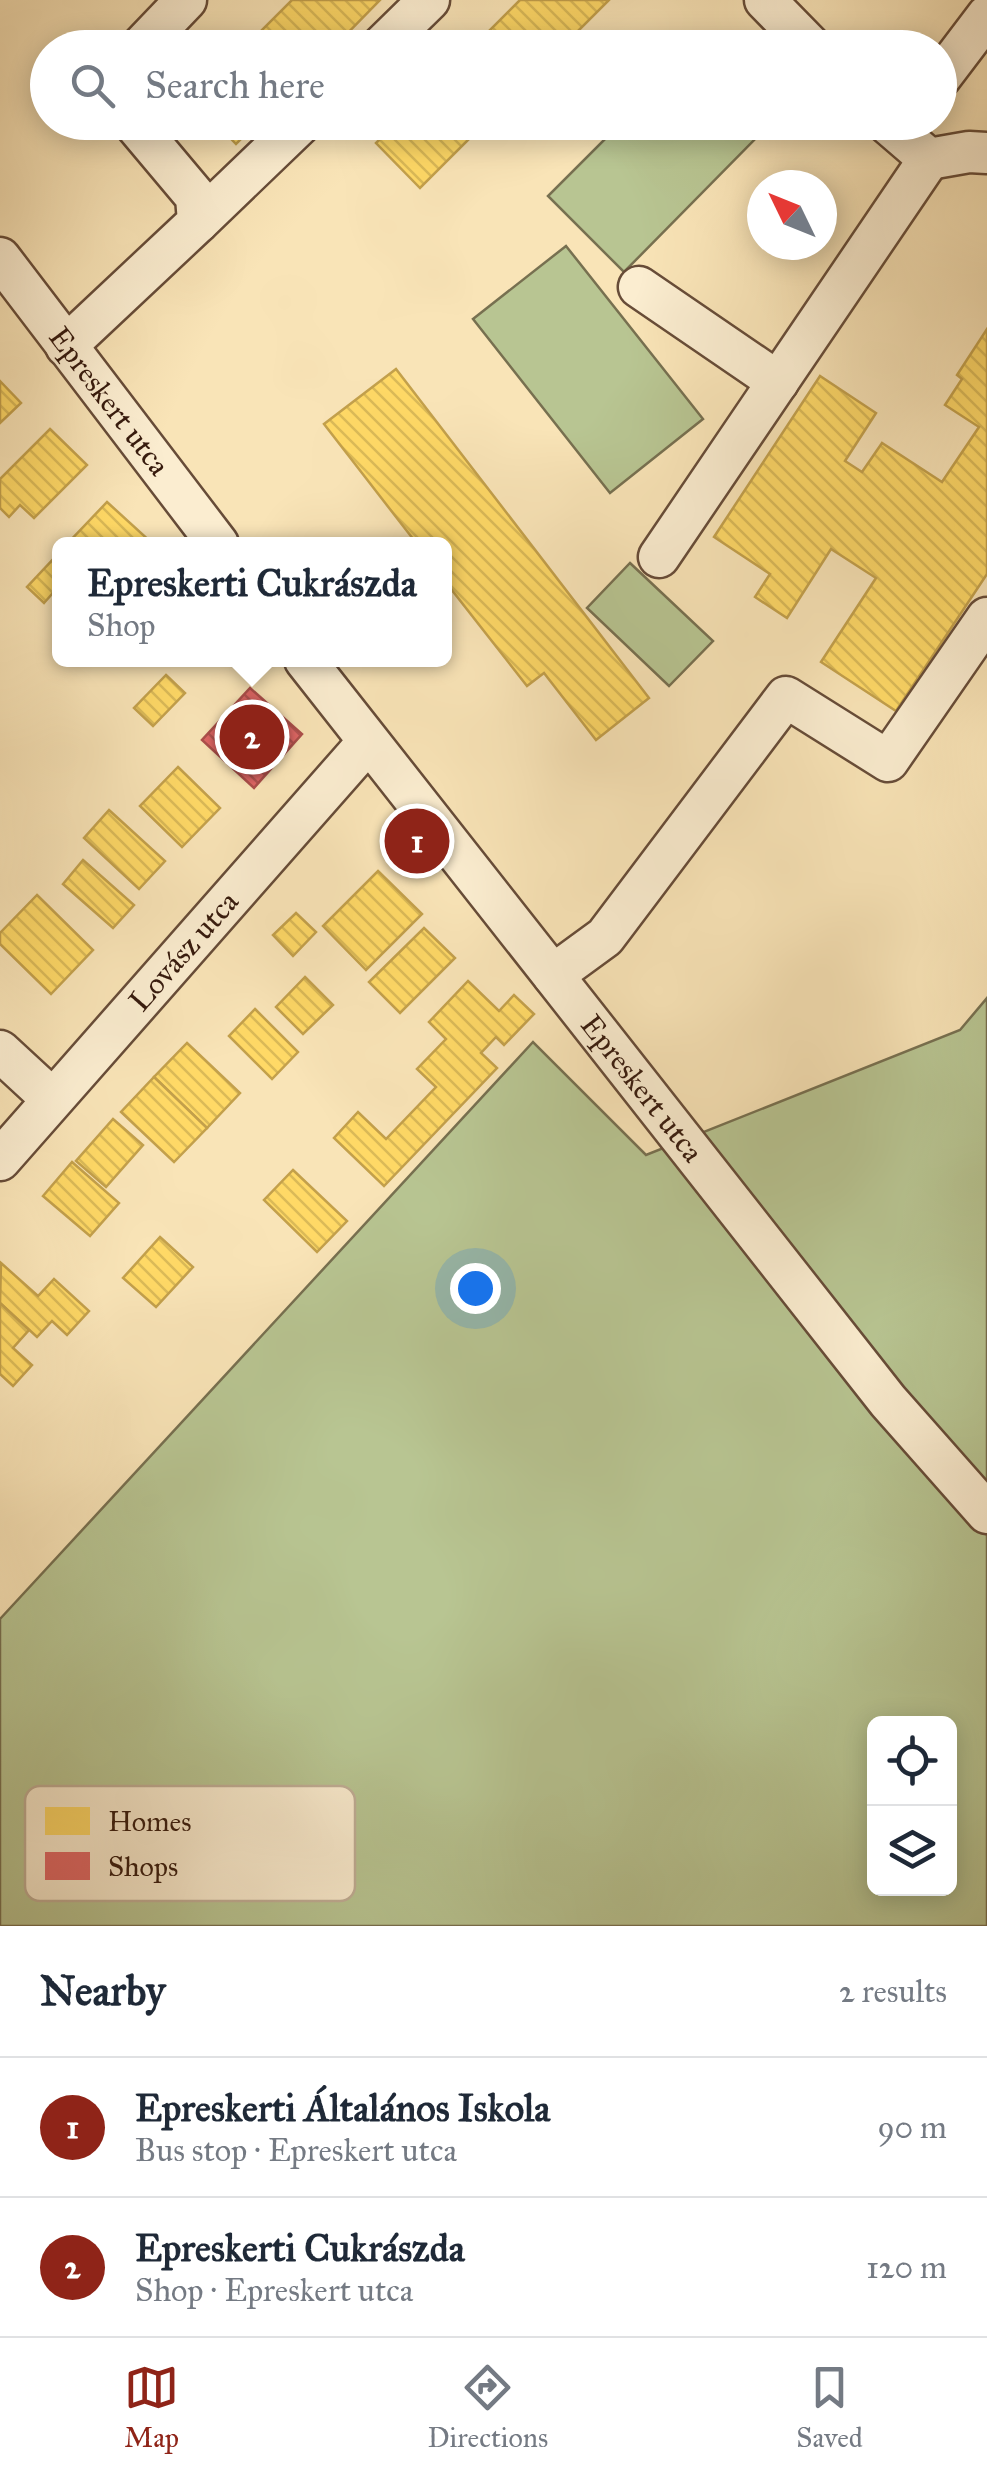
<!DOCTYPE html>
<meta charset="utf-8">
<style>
:root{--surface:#fff;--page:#f6f6f7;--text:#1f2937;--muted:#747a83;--line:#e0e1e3;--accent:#8f2418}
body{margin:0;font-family:"IM FELL Great Primer",serif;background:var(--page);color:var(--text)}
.controls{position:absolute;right:30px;bottom:30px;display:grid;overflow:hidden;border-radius:15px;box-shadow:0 5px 25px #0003}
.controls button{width:90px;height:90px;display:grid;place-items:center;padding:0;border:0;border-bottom:2px solid var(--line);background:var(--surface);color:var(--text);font:50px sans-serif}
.compass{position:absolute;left:747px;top:170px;width:90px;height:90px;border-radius:50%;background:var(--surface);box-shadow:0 5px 25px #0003;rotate:313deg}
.you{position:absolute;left:475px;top:1288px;width:35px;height:35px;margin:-25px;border:8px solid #fff;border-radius:50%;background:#1a73e8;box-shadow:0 0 0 15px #1a73e833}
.badge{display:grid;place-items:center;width:65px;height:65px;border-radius:50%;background:var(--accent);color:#fff;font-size:32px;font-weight:700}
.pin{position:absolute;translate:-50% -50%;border:5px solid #fff;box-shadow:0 2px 10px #0006}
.popup{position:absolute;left:52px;top:537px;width:400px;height:130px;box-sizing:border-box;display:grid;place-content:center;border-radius:15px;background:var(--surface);filter:drop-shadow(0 2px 8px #0005);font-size:32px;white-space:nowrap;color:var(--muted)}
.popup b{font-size:38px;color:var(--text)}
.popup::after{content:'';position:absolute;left:50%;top:100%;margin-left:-20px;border:20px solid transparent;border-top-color:var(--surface)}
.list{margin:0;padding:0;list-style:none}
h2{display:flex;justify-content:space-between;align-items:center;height:130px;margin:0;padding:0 40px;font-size:42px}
h2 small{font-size:32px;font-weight:400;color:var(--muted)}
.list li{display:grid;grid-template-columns:65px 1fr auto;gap:30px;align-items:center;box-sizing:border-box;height:140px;padding:0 40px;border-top:2px solid var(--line)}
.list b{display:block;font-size:38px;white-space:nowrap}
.list p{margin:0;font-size:32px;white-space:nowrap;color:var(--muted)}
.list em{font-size:32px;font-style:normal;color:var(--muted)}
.icon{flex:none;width:55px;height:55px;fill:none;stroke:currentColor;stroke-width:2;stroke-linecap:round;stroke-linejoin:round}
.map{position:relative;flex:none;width:987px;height:1926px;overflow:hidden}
.search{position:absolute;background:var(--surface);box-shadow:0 5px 25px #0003;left:30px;right:30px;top:30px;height:110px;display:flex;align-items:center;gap:25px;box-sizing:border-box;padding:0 35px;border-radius:55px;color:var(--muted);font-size:38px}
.sheet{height:410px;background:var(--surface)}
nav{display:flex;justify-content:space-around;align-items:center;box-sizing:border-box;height:140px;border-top:2px solid var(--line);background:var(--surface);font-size:28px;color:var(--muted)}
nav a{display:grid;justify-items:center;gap:5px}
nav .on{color:var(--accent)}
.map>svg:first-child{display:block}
.green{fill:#b8c592;stroke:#777050;stroke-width:2.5;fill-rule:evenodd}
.homes{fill:url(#homes-back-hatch);stroke:#c3a04b;stroke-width:2.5}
.shops{fill:url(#shops-back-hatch);stroke:#ad4f4b;stroke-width:2.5}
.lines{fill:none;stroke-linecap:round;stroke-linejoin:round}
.minor-casing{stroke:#674c38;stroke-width:45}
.minor{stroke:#fbedd0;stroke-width:40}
.labels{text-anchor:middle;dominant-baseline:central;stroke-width:10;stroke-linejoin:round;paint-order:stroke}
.street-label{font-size:30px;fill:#361a0d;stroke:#fbedd0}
.key{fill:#fbedd0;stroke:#c0ae96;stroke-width:2.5}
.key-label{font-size:28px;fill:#361a0d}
</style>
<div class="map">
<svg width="987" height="1926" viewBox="0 0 987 1926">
<defs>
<pattern id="homes-back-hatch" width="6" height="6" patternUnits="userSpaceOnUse" patternTransform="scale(2.5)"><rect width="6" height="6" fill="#ffd966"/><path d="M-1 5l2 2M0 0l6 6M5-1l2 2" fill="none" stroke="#dbba57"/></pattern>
<pattern id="shops-back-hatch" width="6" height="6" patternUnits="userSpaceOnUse" patternTransform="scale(2.5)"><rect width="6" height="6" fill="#e06666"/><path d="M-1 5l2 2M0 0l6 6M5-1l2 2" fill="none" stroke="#b65352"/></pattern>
</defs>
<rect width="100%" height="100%" fill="#f9e4b7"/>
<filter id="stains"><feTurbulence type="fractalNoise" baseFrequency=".002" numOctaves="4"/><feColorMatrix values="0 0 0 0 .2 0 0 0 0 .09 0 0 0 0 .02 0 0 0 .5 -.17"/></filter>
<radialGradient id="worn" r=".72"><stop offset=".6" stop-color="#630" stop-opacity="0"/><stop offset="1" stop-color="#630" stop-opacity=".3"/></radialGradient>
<g class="green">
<path d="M 764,122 L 768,126 L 624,272 L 548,196 L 621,123 Z"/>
<path d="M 566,246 L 703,419 L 610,493 L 473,319 Z"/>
<path d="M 630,563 L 713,641 L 669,686 L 587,608 Z"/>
<path d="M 987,998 L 987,1926 L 0,1926 L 0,1619 L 533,1042 L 646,1155 L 960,1030 ZM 874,1724 L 950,1724 L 950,1888 L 874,1888 Z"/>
</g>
<g class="homes">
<path d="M 292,0 L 380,0 L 333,48 L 244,48 Z"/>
<path d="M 520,0 L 609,0 L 561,48 L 472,48 Z"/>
<path d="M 215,122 L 258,122 L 236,144 Z"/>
<path d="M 397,122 L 486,122 L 420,188 L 376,143 Z"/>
<path d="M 987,329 L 987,574 L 896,711 L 821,662 L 876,578 L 831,549 L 787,618 L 755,597 L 770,574 L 714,537 L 820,376 L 876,413 L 845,461 L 862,472 L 882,443 L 942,482 L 979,427 L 945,405 L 962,379 L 957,375 Z"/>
<path d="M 396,369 L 649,698 L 596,740 L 544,673 L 527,686 L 444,580 L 444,544 L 417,544 L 324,424 Z"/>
<path d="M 0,381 L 21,403 L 0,423 Z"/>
<path d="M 50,429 L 87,465 L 34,518 L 20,505 L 9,517 L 0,508 L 0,479 Z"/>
<path d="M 107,502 L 152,543 L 151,544 L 67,544 Z"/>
<path d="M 59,553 L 59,586 L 44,603 L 27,587 Z"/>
<path d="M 166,675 L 185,693 L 153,726 L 134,708 Z"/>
<path d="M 178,767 L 220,808 L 182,847 L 140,806 Z"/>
<path d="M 109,810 L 165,861 L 139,889 L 84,838 Z"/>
<path d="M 83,860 L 134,905 L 113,928 L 63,884 Z"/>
<path d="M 378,871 L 422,914 L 366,970 L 323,926 Z"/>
<path d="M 37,895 L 93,950 L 51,994 L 0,944 L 0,933 Z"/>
<path d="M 296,913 L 316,932 L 293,956 L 273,935 Z"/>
<path d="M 424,928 L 455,958 L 400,1013 L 369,982 Z"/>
<path d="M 305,977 L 333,1005 L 303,1034 L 276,1007 Z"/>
<path d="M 468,981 L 499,1011 L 514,995 L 534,1014 L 504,1045 L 496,1037 L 481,1053 L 497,1068 L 384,1186 L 334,1138 L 358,1112 L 386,1139 L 436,1087 L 417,1069 L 446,1039 L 429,1022 Z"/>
<path d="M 255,1009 L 298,1052 L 272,1079 L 229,1036 Z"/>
<path d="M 187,1043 L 240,1093 L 207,1128 L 154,1077 Z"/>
<path d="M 154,1077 L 207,1128 L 174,1162 L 121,1112 Z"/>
<path d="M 113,1119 L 143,1145 L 106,1187 L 76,1161 Z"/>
<path d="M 72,1162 L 119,1203 L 90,1236 L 43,1196 Z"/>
<path d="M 293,1170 L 347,1221 L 317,1252 L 264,1200 Z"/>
<path d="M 160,1237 L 193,1267 L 156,1307 L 123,1278 Z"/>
<path d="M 1,1263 L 38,1296 L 54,1279 L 89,1311 L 67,1335 L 52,1321 L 37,1337 L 0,1303 Z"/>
<path d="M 0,1303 L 29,1330 L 13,1348 L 32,1365 L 13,1386 L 0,1374 Z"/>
</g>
<path class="shops" d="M 250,688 L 302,734 L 254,788 L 202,740 Z"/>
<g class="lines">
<defs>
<g id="minor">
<path d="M 765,0 L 812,48"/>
<path d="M 140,48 L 186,0"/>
<path d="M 380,48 L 429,0"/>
<path d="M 940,78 L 987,16"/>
<path d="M 886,122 L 929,159 L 969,152 L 987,153"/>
<path d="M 198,222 L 302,122"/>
<path id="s1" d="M 0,258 L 218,544"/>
<path d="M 639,287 L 778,382"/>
<path d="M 66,346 L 198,222 L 196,197 L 133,122"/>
<path d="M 659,557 L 929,159"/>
<path id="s2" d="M 305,660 L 888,1401 L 987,1513"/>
<path d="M 553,975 L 605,937 L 786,697 L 888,761 L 987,618"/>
<path d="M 0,1051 L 52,1099"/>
<path id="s3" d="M 0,1160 L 368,742"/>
</g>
</defs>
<use href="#minor" class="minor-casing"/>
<use href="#minor" class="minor"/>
</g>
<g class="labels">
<g class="street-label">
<text stroke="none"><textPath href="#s1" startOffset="180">Epreskert utca</textPath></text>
<text stroke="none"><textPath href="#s3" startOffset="278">Lovász utca</textPath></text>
<text stroke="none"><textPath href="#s2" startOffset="545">Epreskert utca</textPath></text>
</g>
</g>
<rect x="25" y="1786" width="330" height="115" rx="15" class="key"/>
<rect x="45" y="1807" width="45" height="28" fill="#ffd966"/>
<rect x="45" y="1852" width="45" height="28" fill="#e06666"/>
<g class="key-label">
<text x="108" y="1831">Homes</text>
<text x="108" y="1876">Shops</text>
</g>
<rect width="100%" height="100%" filter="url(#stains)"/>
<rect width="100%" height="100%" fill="url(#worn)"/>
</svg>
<div class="controls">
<button><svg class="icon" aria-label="locate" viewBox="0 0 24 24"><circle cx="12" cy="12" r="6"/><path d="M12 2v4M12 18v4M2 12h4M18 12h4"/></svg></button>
<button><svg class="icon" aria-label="layers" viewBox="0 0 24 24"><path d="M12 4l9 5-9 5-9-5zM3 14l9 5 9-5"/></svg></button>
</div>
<svg class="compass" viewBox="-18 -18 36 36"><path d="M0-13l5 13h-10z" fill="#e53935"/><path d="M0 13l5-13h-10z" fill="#747a83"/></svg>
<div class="you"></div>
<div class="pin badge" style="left:417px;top:841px">1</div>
<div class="pin badge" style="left:252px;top:737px">2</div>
<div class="popup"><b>Epreskerti Cukrászda</b>Shop</div>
<div class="search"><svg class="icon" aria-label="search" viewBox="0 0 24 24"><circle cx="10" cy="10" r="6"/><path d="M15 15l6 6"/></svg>Search here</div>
</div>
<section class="sheet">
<h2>Nearby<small>2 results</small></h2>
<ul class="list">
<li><span class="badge">1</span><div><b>Epreskerti Általános Iskola</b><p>Bus stop · Epreskert utca</p></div><em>90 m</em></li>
<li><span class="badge">2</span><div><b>Epreskerti Cukrászda</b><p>Shop · Epreskert utca</p></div><em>120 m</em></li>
</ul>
</section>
<nav>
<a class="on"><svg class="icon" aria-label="map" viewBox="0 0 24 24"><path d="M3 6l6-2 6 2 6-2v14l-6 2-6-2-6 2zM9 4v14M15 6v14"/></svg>Map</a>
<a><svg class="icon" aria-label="directions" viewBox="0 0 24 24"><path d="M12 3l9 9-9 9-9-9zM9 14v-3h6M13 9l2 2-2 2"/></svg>Directions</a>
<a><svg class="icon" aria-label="saved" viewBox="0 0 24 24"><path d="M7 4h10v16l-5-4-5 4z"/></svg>Saved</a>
</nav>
